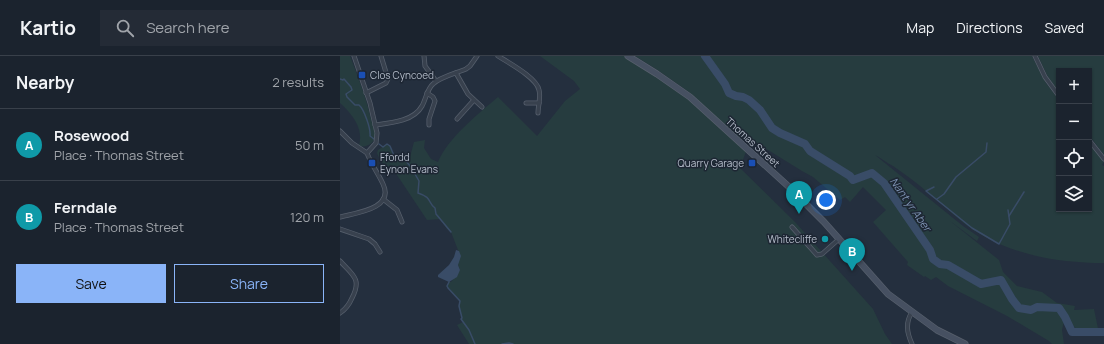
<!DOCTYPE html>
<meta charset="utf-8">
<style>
:root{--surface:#1b232e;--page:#242b36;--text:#f1f3f6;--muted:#a0a4aa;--line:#39404a;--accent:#8ab4f8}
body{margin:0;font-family:Manrope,sans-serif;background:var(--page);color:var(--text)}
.controls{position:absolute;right:12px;top:12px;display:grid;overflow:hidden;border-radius:0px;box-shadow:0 1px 3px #0004}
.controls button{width:36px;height:36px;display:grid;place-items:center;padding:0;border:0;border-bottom:1px solid var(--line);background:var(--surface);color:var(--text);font:20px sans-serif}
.you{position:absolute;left:486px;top:144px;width:14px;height:14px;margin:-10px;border:3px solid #fff;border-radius:50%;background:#1a73e8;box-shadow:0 0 0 6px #1a73e833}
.badge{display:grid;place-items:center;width:26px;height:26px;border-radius:50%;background:var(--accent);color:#fff;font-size:13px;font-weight:700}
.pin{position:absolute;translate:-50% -33px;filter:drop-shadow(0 1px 2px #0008)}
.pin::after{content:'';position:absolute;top:21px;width:14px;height:12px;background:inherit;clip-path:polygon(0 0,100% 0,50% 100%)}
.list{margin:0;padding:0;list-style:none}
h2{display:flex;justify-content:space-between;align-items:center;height:52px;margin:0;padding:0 16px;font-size:17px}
h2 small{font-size:13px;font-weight:400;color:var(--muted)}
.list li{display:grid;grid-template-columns:26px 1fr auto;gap:12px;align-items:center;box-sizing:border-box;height:72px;padding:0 16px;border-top:1px solid var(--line)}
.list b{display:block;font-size:15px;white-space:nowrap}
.list p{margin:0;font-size:13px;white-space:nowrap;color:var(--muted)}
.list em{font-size:13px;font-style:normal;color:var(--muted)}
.actions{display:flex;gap:8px;padding:12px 16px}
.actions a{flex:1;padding:9px 0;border:1px solid var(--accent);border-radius:0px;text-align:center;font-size:14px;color:var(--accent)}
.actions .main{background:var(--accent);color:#111}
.icon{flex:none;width:22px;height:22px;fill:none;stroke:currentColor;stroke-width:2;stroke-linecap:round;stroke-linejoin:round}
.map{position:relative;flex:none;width:764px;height:288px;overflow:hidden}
header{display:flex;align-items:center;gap:24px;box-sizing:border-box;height:56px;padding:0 20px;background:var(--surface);border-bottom:1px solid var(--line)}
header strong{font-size:19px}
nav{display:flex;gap:22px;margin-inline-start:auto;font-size:14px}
.search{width:280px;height:36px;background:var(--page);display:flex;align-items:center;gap:10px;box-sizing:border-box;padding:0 14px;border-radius:0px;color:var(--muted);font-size:15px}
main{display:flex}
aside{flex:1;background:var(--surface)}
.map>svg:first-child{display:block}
.green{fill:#263c3f}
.water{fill:#394c67}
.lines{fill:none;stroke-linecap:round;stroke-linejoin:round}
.stream{stroke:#394c67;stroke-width:1.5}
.river{stroke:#394c67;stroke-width:8}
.minor-casing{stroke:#565f6c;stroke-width:5}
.secondary-casing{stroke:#565f6c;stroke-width:7}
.minor{stroke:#38414e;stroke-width:3.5}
.secondary{stroke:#465061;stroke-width:5.5}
.transit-dot{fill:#1a4fb4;stroke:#1d2633;stroke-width:1.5}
.culture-dot{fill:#0f9aa8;stroke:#1d2633;stroke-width:1.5}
.labels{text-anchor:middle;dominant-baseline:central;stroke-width:3;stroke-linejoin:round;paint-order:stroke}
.poi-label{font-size:10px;fill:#b4bcc9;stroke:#1d2633;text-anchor:start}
.street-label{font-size:10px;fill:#b4bcc9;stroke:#1d2633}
.water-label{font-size:11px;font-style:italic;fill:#7c92b1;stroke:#1d2633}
</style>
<header>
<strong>Kartio</strong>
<div class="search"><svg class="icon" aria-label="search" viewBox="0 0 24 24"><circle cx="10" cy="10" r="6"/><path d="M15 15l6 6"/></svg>Search here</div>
<nav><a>Map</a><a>Directions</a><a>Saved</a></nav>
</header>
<main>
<aside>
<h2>Nearby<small>2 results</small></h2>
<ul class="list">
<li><span class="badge" style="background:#0f9aa8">A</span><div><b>Rosewood</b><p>Place · Thomas Street</p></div><em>50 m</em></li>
<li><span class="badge" style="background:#0f9aa8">B</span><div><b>Ferndale</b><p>Place · Thomas Street</p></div><em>120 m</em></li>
</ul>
<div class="actions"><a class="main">Save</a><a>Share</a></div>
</aside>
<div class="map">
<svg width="764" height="288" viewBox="0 0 764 288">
<rect width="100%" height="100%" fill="#242f3e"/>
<g class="green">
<path d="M 0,0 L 10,0 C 18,21 26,41 31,63 C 32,68 35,74 35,79 C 35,87 27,92 19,90 C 24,72 12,58 0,47 Z"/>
<path d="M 200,0 L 292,0 L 341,32 L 393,77 L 349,36 L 316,13 L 295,0 L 692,0 L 706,27 L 719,44 L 719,153 L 749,153 L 749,86 L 764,106 L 762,109 L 764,110 L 764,207 C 713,207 660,197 620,164 C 598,145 577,126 553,110 C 547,107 541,102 535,99 L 623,170 L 639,181 L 637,185 L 610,165 L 659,204 L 663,216 L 677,230 L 702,236 L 717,247 L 735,250 L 734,254 L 754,253 L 759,277 L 741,277 L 732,269 L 728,267 L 725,261 L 722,274 L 724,288 L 712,288 L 709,285 L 667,260 L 608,230 L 596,221 L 591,224 L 585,220 L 584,221 L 567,209 L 568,206 L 533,166 L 546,154 L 523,131 L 510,146 L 505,141 L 500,144 L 473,121 L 462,115 L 402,78 L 399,82 L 408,90 L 400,112 L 455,166 L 533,253 L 545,278 L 552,288 L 129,288 L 117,269 L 123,266 L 121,263 L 122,262 L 119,250 L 120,245 L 107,230 L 109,226 L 111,226 L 120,214 L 118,209 L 119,195 L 118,194 L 111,176 L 107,173 L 100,163 L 87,164 L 55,116 L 41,106 L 37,97 L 38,94 L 47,88 L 50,90 L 55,102 L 61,102 L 66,105 L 70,101 L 74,86 L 85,84 L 84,92 L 91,103 L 98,106 C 108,82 138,58 158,41 L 197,80 L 225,45 L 240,33 L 234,25 Z"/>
<path d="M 698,0 L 764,0 L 764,99 L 749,79 L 749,15 L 719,15 L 719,37 L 707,19 Z"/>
</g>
<path class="water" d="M 116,194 L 119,195 L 121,200 L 118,209 L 120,214 L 117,221 L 109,226 L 98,221 L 98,219 L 109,209 L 114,201 Z"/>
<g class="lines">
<g class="stream">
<path d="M 0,23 L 3,24 L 4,23 L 11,31 L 12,34 L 6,38 L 7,41 L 15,49 L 19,49 C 24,53 31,73 30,80 L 34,83"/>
<path d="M 39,88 L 43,91 L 47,88 L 50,90 L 55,102 L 65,104 L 71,111 L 79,125 L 78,137 C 93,142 87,146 95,152 L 96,158 L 111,176"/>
<path d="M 594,131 L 586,135 L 632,172 L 659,188 L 670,168 L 668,154"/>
<path d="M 597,143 L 604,138 L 616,121 L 646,96 L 647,87"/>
<path d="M 669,160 L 684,136"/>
<path d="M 109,226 L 107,230 L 108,232 L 120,245 L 119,250 L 122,262 L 121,263 L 129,274 L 135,288"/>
<path d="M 162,288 L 169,287 L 173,288"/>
</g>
<path class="river" d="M 365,0 L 385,28 L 389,37 L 396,40 L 403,41 L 409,44 L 420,54 L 432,72 L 440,77 L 465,88 L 470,95 L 510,120 L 513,124 L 532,117 L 544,127 L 590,194 L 593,203 L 600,208 L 608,209 L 641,228 L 661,224 L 672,243 L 679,252 L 691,254 L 697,251 L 719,252 L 725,261 L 732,276 L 764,276"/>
<defs>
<g id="minor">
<path d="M 14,0 L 30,47 L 37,77 L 36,87 L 27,97"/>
<path d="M 84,0 L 85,10 L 96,25"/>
<path d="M 158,0 C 169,7 197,22 199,34 C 201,41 198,50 198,57"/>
<path d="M 695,0 L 705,21 L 719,40"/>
<path d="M 116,17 L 128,38 L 142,51"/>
<path d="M 26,37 L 46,27 L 48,23 L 41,0"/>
<path d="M 87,37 L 93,41 L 95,45 L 89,63 L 89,69"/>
<path d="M 186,47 L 199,47"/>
<path d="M 117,63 L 134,44"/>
<path d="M 35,69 C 51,67 74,65 82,50 C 86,43 87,33 93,28 C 100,21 117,17 126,13 L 130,10 L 137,0"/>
<path d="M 0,75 L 12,87 L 27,97"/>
<path d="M 749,84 L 764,103"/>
<path d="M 43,143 L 57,154 L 62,166"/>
<path d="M 0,161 C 15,157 55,153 43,128 C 38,117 31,108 27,97"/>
<path d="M 452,171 L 477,199 L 482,198 L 499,183"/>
<path d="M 0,173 L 29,183 L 35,188 L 40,196"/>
<path d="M 0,205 C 13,219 22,223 12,242 C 9,249 6,253 0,257"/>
<path d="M 572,256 C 565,267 567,277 572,288"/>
</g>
<path id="secondary" d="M 288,0 L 317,18 L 350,41 L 448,130 L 484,166 L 548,238 L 597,274 L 625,288"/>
</defs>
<use href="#minor" class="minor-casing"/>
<use href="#secondary" class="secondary-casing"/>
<use href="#minor" class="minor"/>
<use href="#secondary" class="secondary"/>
</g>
<g class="transit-dot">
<rect x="18" y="15" width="8" height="8" rx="2"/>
<rect x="28" y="103" width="8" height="8" rx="2"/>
<rect x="408" y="103" width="8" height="8" rx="2"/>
</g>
<circle class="culture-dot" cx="485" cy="183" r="4"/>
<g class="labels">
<g class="poi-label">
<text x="30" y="19">Clos Cyncoed</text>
<text x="40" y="101">Ffordd<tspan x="40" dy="12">Eynon Evans</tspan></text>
<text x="404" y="107" text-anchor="end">Quarry Garage</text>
<text x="477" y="183" text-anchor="end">Whitecliffe</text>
</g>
<g class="street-label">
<text transform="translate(413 86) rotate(42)">Thomas Street</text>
</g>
<g class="water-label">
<text transform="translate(571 148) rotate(55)">Nant yr Aber</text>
</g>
</g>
</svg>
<div class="controls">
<button>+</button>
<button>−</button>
<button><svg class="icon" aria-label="locate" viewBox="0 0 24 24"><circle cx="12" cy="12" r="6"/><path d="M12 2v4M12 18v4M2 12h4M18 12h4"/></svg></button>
<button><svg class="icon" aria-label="layers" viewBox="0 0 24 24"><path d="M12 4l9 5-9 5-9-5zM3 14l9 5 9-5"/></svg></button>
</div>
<div class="you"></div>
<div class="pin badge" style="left:459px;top:158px;background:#0f9aa8">A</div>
<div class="pin badge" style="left:512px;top:215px;background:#0f9aa8">B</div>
</div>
</main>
